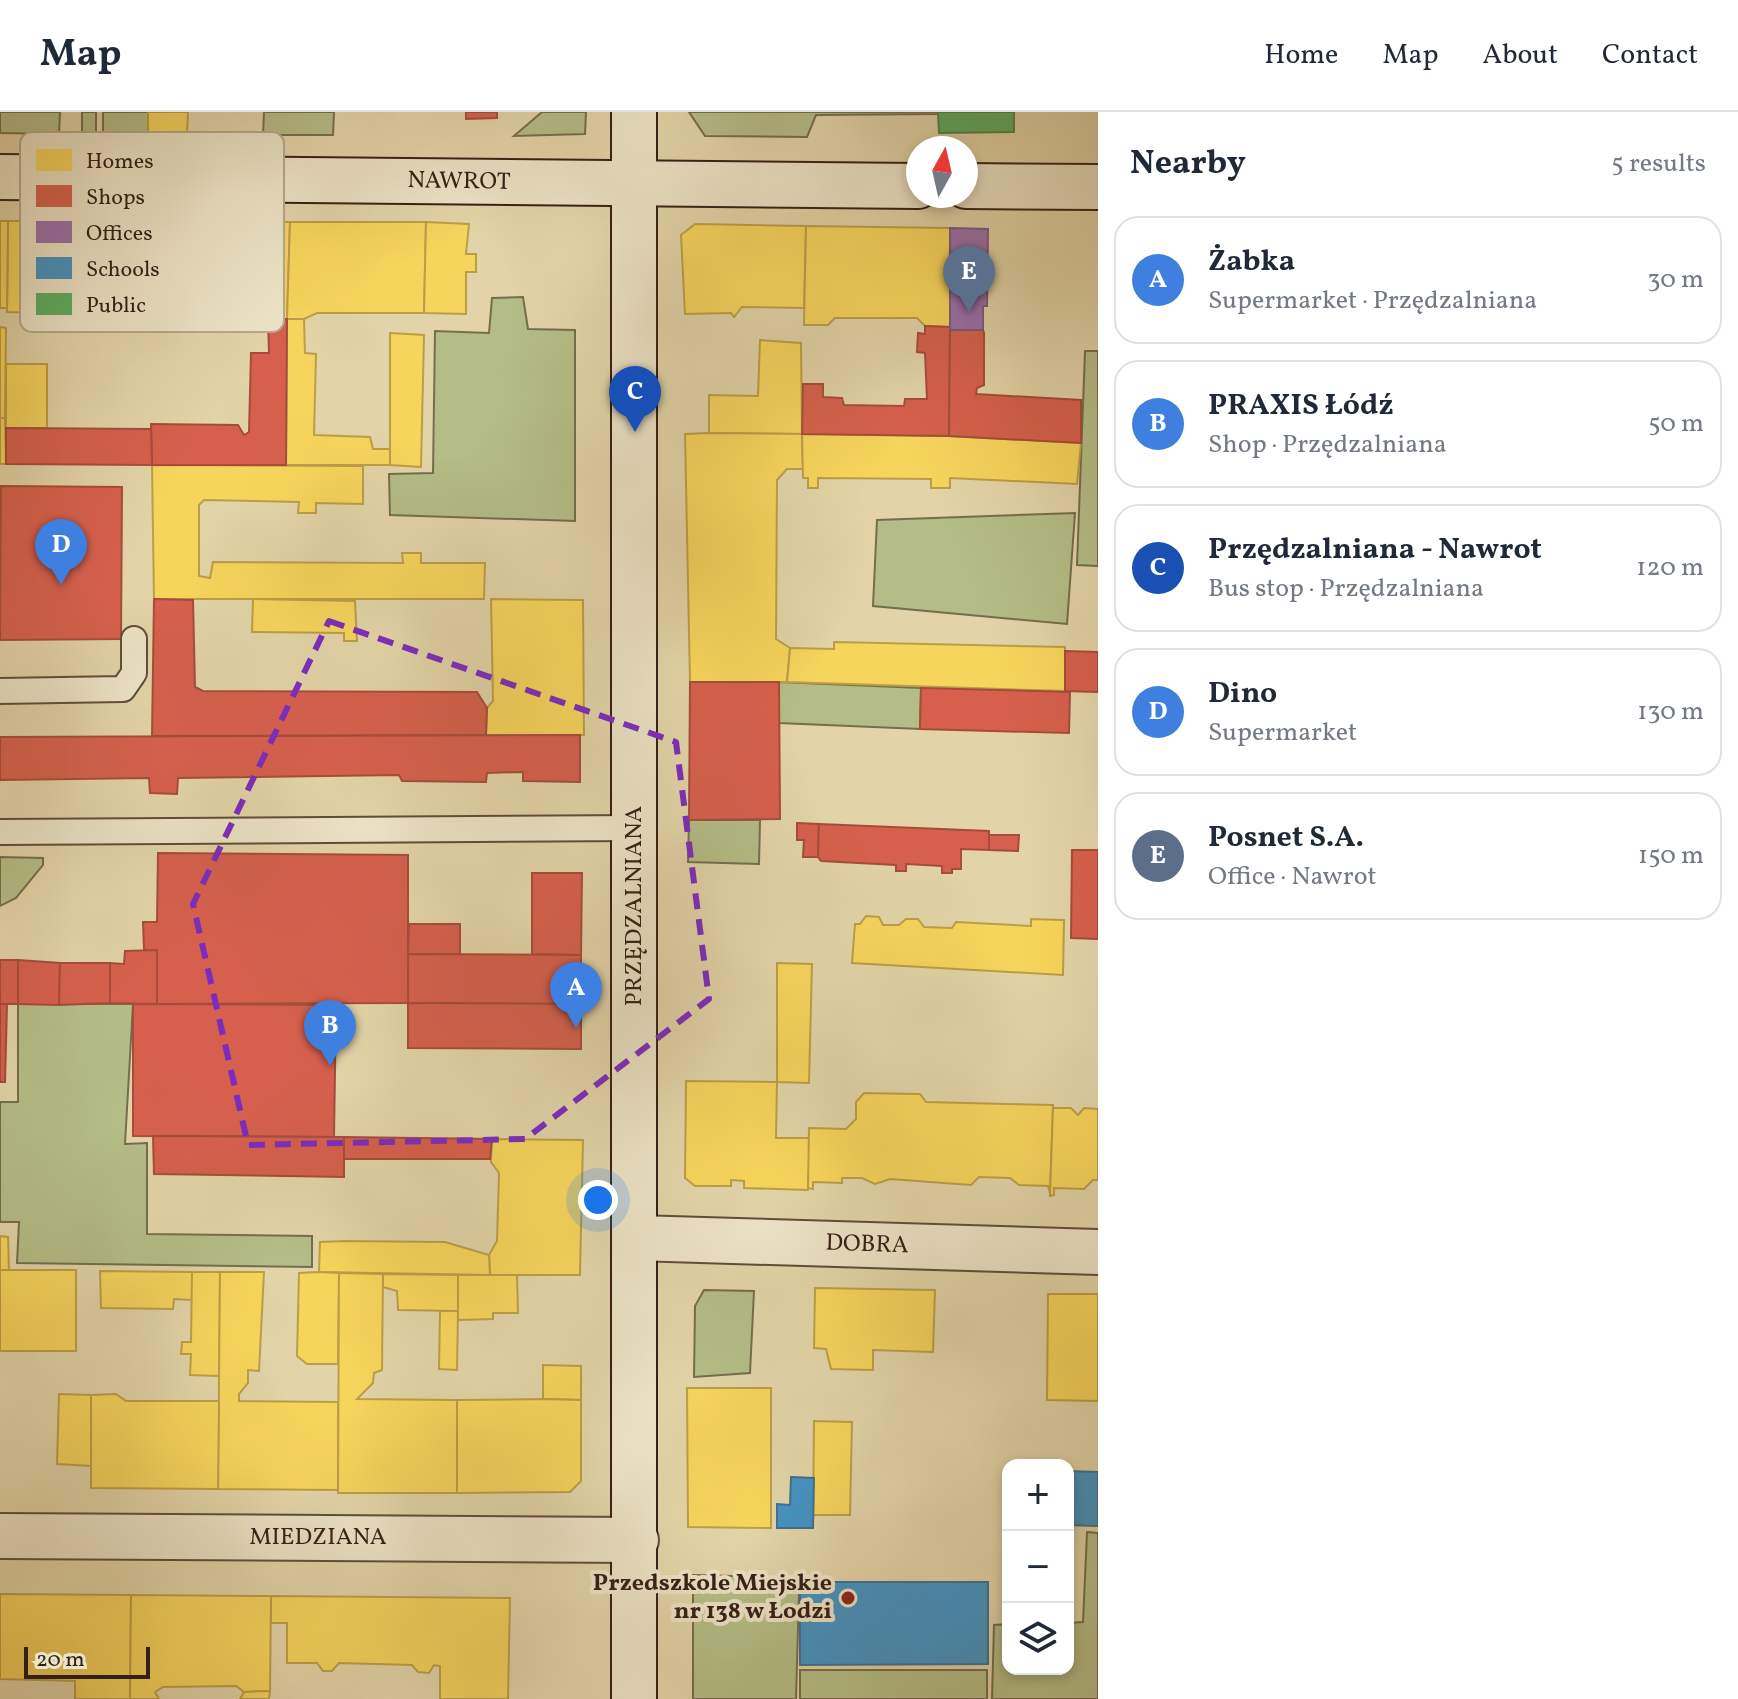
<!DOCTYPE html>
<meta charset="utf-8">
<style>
:root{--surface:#fff;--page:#f2f2f3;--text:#1f2937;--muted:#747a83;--line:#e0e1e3;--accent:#8f2418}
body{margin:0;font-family:Vollkorn,serif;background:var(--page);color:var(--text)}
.controls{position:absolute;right:24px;bottom:24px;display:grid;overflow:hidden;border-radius:16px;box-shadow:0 4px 12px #0003}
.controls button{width:72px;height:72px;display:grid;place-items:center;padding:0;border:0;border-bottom:2px solid var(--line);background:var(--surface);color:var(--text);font:40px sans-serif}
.compass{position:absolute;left:906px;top:24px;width:72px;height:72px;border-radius:50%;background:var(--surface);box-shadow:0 4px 12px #0003;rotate:8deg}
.scale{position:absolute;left:24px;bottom:20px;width:126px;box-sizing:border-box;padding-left:8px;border:4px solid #351f16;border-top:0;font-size:22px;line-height:28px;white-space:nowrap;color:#351f16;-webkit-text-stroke:6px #ece3c6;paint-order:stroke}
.you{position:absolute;left:598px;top:1088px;width:28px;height:28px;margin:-20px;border:6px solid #fff;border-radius:50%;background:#1a73e8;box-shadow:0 0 0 12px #1a73e833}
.badge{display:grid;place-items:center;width:52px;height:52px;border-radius:50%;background:var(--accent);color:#fff;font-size:26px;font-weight:700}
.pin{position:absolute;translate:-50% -66px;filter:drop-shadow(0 2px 4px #0008)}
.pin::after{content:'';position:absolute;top:42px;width:28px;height:24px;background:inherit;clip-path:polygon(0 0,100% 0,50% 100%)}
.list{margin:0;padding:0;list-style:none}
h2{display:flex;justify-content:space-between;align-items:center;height:104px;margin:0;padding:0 32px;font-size:34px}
h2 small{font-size:26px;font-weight:400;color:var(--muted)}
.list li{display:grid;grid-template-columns:52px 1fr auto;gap:24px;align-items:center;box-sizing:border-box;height:128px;margin:0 16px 16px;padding:0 16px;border:2px solid var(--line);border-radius:24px}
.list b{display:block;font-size:30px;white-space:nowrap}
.list p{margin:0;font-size:26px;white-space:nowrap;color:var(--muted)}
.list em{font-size:26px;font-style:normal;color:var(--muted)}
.icon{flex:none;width:44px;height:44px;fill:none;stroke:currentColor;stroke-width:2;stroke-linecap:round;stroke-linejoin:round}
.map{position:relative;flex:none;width:1098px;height:1587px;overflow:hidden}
header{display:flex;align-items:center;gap:48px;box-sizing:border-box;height:112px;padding:0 40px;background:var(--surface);border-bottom:2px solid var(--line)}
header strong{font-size:38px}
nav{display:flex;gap:44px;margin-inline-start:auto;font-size:28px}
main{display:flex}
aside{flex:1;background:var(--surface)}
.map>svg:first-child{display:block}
.green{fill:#b4bd87;stroke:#746e4e;stroke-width:2}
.homes{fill:#f6d55c;stroke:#bc9e47;stroke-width:2}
.shops{fill:#d6604d;stroke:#a64c3c;stroke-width:2}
.offices{fill:#9970ab;stroke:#7b587e;stroke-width:2}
.schools{fill:#4393c3;stroke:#3f708f;stroke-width:2}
.public{fill:#5aae61;stroke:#4f834a;stroke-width:2}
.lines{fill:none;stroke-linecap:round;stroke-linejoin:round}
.lane-casing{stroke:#604c3a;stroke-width:28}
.street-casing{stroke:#604c3a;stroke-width:48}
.secondary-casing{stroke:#351f16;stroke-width:48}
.lane{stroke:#ece3c6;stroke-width:24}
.street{stroke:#ece3c6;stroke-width:44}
.secondary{stroke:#ece3c6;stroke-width:44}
.marked{fill:none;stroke:#7b2cbf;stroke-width:6;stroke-dasharray:16 10;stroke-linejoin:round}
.poi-dot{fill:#8f2418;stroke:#ece3c6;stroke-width:3}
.labels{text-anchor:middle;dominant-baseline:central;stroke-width:8;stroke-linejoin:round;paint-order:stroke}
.street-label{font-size:24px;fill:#351f16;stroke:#ece3c6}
.poi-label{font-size:24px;font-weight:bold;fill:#351f16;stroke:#ece3c6;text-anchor:end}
.key{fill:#ece3c6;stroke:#b5a891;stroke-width:2}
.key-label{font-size:22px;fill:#351f16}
</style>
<header>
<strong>Map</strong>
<nav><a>Home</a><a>Map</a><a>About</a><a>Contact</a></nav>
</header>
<main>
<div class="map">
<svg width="1098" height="1587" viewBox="0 0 1098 1587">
<rect width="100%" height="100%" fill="#e2d4a8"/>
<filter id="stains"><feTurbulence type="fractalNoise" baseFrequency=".0025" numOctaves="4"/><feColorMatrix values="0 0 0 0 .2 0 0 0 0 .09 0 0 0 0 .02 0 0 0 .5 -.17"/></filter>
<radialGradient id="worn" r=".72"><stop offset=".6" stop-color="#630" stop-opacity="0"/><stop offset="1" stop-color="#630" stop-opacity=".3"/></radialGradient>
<g class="green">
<path d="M 0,0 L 60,0 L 59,22 L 0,21 Z"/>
<rect x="82" y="0" width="14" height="22"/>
<rect x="103" y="0" width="45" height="22"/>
<path d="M 264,0 L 334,0 L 333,23 L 263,23 Z"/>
<path d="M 542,0 L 586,0 L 585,22 L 514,24 Z"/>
<path d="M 689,0 L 938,0 L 938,2 L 816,3 L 807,25 L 705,24 Z"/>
<path d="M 523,185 L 528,217 L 575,218 L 575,409 L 390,403 L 389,362 L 433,361 L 435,219 L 489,221 L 492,186 Z"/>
<path d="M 1085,239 L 1098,239 L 1098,454 L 1077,453 Z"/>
<path d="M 1075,401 L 1067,512 L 873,494 L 877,408 Z"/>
<path d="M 779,570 L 921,576 L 920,617 L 779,611 Z"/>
<path d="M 689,708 L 760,708 L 759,752 L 688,750 Z"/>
<path d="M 0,745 L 43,746 L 43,753 L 16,786 L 0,794 Z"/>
<path d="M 18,892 L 133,892 L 125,1032 L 147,1031 L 147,1122 L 312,1124 L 312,1155 L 17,1151 L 19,1110 L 0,1110 L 0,990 L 18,990 Z"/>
<path d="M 704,1178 L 754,1179 L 750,1261 L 694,1265 L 695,1194 Z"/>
<path d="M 1087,1420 L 1098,1421 L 1098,1587 L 992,1587 L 994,1513 L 1008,1512 L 1008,1557 L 1068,1557 L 1068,1511 L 1083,1510 Z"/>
<path d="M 693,1463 L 771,1465 L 771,1480 L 799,1480 L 796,1587 L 693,1587 Z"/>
<rect x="800" y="1558" width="187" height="29"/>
</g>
<g class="homes">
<path d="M 148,0 L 188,0 L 187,22 L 148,22 Z"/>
<path d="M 155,108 L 290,110 L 287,207 L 268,208 L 255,202 L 151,203 Z"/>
<path d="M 155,108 L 151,203 L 7,200 L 8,109 Z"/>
<path d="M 0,109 L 8,109 L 7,196 L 0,196 Z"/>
<path d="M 290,110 L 426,110 L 424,201 L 317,201 L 304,207 L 287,207 Z"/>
<path d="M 426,110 L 469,112 L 466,142 L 476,142 L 476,160 L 466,160 L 466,202 L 424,201 Z"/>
<path d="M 695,112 L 806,114 L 804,196 L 742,195 L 734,205 L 731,201 L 685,202 L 681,123 Z"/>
<path d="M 806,114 L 950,116 L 950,215 L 925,214 L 917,206 L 835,206 L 828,213 L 804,213 Z"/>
<path d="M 287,207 L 304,207 L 305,241 L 316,242 L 314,323 L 370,325 L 373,337 L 390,337 L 390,353 L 286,353 Z"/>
<path d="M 0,215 L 6,216 L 5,306 L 0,306 Z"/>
<path d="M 390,221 L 424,223 L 421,355 L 390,353 Z"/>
<path d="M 760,228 L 801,231 L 802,322 L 709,321 L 709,283 L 758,284 Z"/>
<rect x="6" y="252" width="41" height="64"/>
<path d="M 0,306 L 5,306 L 6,352 L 0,352 Z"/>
<path d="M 709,321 L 802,322 L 803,357 L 787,357 L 777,368 L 776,527 L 790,536 L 787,570 L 690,570 L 685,322 Z"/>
<path d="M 802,322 L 949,324 L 1081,331 L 1077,372 L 950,366 L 950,376 L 931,376 L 931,367 L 818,366 L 818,376 L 808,376 L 808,366 L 803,366 Z"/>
<path d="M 152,353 L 363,354 L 363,392 L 316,391 L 316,401 L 298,401 L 299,390 L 204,388 L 199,393 L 199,464 L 210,466 L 213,450 L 403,451 L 402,441 L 421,441 L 421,451 L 485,451 L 484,487 L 154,487 Z"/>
<path d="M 253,487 L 355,489 L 357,529 L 344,529 L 344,521 L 252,520 Z"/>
<path d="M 491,487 L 583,488 L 584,623 L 486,623 L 487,596 L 493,589 Z"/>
<path d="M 834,530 L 1065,535 L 1065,579 L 787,570 L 790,536 L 834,537 Z"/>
<path d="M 866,804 L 879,805 L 883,813 L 899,813 L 906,807 L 918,807 L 924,815 L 952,816 L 956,810 L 1031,814 L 1031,807 L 1064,808 L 1063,863 L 852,851 L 855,812 L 860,812 Z"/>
<path d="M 777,851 L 812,852 L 809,971 L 777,970 Z"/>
<path d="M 686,969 L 777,970 L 776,1026 L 810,1026 L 808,1078 L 744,1076 L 744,1069 L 731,1068 L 731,1074 L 695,1074 L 685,1066 Z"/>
<path d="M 864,981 L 920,982 L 926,990 L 1053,993 L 1050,1081 L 1048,1074 L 1019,1073 L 1010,1066 L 979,1065 L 971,1073 L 890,1067 L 875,1072 L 862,1066 L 842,1066 L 842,1071 L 813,1070 L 813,1077 L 808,1076 L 809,1016 L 846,1017 L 856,1007 L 856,990 Z"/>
<path d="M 1053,996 L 1071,996 L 1078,1003 L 1084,996 L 1098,997 L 1098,1068 L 1093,1068 L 1084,1077 L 1054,1076 L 1054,1083 L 1050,1084 Z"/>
<path d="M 492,1027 L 583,1028 L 580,1163 L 490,1163 L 489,1143 L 497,1129 L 499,1061 L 491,1050 Z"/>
<path d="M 0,1124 L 8,1125 L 9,1158 L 0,1158 Z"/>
<path d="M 345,1129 L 445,1130 L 489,1143 L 490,1163 L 319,1160 L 320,1130 Z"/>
<rect x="0" y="1158" width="76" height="81"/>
<path d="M 100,1159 L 192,1160 L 192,1188 L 174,1187 L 173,1197 L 101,1196 Z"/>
<path d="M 192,1160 L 220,1160 L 219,1264 L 190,1263 L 191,1242 L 181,1242 L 182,1230 L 191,1230 Z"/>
<path d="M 220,1160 L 264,1160 L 259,1259 L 248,1258 L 248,1271 L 239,1282 L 239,1289 L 338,1290 L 338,1378 L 218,1377 Z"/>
<path d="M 319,1160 L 339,1161 L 338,1252 L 307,1252 L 297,1244 L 299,1161 Z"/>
<path d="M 339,1161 L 383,1162 L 382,1258 L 374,1261 L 373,1271 L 357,1287 L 457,1288 L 457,1381 L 338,1381 Z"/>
<path d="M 383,1162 L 458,1163 L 458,1199 L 398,1198 L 397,1179 L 383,1175 Z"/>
<path d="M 458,1163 L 517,1163 L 518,1201 L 493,1201 L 493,1207 L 458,1208 Z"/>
<path d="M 815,1176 L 935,1178 L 933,1240 L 873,1238 L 873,1258 L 831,1257 L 826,1237 L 814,1236 Z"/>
<path d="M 1048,1182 L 1098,1182 L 1098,1289 L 1047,1288 Z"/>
<path d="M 440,1199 L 458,1199 L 457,1258 L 439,1257 Z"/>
<path d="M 543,1253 L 581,1254 L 581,1288 L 543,1287 Z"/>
<path d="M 687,1276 L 771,1276 L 771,1416 L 688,1415 Z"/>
<path d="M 59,1282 L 91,1283 L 91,1354 L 57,1352 Z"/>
<path d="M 116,1282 L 126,1289 L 219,1289 L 218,1377 L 91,1376 L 91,1283 Z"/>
<path d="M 543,1287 L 581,1288 L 581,1369 L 570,1380 L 457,1381 L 457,1288 Z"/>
<path d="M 814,1309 L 852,1310 L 850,1403 L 813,1403 Z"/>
<path d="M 0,1482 L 131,1483 L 130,1587 L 75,1587 L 75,1569 L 0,1567 Z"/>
<path d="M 131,1483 L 271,1484 L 270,1579 L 244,1580 L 236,1574 L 163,1575 L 155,1580 L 159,1587 L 130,1587 Z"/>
<path d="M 271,1484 L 510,1486 L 508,1587 L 440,1587 L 440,1554 L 434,1553 L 429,1561 L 418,1560 L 412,1553 L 339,1551 L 332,1559 L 323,1559 L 317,1551 L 287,1551 L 287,1511 L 271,1511 Z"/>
<path d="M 270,1579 L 269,1587 L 240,1587 L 244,1580 Z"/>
</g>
<g class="shops">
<path d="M 466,0 L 497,0 L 497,6 L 466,7 Z"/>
<path d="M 287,207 L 286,353 L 152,353 L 151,312 L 238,313 L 244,323 L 249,320 L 251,241 L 269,241 L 268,208 Z"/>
<path d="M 925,214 L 950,215 L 949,324 L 802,322 L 803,272 L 823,272 L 823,285 L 842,286 L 844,293 L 904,294 L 905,287 L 927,287 L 925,241 L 917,240 L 918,221 L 925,222 Z"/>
<path d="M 950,218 L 983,218 L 984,221 L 984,273 L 977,276 L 976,282 L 1081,288 L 1081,331 L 949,324 Z"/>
<path d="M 6,316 L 151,317 L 152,353 L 6,352 Z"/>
<path d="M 1,374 L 122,375 L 121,527 L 0,528 Z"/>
<path d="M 154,487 L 193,488 L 195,575 L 203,579 L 477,580 L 487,596 L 486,623 L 152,624 Z"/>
<path d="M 1065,539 L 1098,540 L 1098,580 L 1065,579 Z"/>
<path d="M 690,570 L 779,570 L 780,707 L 689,708 Z"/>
<path d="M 921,576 L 1070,580 L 1069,621 L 920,617 Z"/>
<path d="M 580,623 L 580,670 L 523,669 L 523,660 L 487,661 L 486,670 L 402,669 L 399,663 L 178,666 L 177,682 L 150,681 L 149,666 L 0,668 L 0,625 Z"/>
<path d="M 797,711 L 819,712 L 818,745 L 803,745 L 804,728 L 797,728 Z"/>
<path d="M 819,712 L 989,719 L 989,738 L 961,737 L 961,757 L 952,757 L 952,761 L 942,761 L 942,754 L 906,752 L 906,759 L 896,759 L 896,753 L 821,749 L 818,745 Z"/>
<path d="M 989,723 L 1019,723 L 1018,739 L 989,738 Z"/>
<path d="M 1072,738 L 1098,738 L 1098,827 L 1071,826 Z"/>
<path d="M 158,741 L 408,743 L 408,891 L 157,892 L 157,838 L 144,838 L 143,810 L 157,810 Z"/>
<path d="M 532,761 L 582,761 L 581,843 L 532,842 Z"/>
<path d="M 409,812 L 460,812 L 460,842 L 408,842 Z"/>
<path d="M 157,838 L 157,892 L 110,891 L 110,851 L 124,852 L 125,839 Z"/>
<path d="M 408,842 L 581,843 L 581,892 L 408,891 Z"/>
<rect x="0" y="848" width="18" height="44"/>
<path d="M 18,848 L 60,851 L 59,893 L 18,892 Z"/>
<path d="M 60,851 L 110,851 L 110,891 L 59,893 Z"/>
<path d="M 408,891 L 581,892 L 581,937 L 408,936 Z"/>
<path d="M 0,892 L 7,892 L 5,970 L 0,970 Z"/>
<path d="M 133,892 L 336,893 L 334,1025 L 133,1024 Z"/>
<path d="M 153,1024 L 344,1025 L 344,1065 L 154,1062 Z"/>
<path d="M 344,1025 L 492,1027 L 490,1047 L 344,1047 Z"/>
</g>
<path class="offices" d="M 950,116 L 988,117 L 987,194 L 983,194 L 983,218 L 950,218 Z"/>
<g class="schools">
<path d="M 1068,1359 L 1098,1360 L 1098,1414 L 1068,1413 Z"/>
<path d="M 791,1365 L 814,1366 L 813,1416 L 777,1416 L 777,1392 L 790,1393 Z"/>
<path d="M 800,1470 L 988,1470 L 988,1552 L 800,1553 Z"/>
</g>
<path class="public" d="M 938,0 L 1014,0 L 1014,20 L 939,21 Z"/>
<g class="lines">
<defs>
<g id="lane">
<path d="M 0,579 L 123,577 L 134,561 L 134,527"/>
<path d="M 0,720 L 636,716"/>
</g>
<g id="street">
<path d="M 636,1126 L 1098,1140"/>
<path d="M 0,1424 L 636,1428"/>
</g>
<g id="secondary">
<path d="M 634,0 L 634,1587"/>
<path d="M 0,65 L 918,74"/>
<path d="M 966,74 L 1098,75"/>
</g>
</defs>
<use href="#lane" class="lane-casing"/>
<use href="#street" class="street-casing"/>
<use href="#secondary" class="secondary-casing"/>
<use href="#lane" class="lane"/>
<use href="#street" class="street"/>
<use href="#secondary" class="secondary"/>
</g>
<path class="marked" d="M 329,509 L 676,630 L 709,887 L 525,1027 L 248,1033 L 193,792 Z"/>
<circle class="poi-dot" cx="848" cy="1486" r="8"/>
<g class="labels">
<g class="street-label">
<text transform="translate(459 70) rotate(1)">NAWROT</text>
<text transform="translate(635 794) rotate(-90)">PRZĘDZALNIANA</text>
<text transform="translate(867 1133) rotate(2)">DOBRA</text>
<text x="318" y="1426">MIEDZIANA</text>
</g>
<g class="poi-label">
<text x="832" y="1472">Przedszkole Miejskie<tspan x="832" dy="28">nr 138 w Łodzi</tspan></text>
</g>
</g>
<rect x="20" y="20" width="264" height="200" rx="12" class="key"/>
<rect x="36" y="37" width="36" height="22" fill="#f6d55c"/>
<rect x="36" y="73" width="36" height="22" fill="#d6604d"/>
<rect x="36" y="109" width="36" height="22" fill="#9970ab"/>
<rect x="36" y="145" width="36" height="22" fill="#4393c3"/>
<rect x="36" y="181" width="36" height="22" fill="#5aae61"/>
<g class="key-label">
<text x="86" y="56">Homes</text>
<text x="86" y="92">Shops</text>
<text x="86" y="128">Offices</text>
<text x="86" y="164">Schools</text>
<text x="86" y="200">Public</text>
</g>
<rect width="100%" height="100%" filter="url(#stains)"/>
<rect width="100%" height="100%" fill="url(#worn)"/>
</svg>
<div class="controls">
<button>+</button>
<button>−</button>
<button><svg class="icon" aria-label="layers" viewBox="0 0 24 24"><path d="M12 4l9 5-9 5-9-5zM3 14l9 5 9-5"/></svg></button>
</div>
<svg class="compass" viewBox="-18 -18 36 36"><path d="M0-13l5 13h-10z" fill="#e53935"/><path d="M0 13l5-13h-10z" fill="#747a83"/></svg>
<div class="scale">20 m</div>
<div class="you"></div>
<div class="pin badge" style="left:576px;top:916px;background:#3f7fe0">A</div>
<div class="pin badge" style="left:330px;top:954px;background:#3f7fe0">B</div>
<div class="pin badge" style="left:635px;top:320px;background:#1a4fb4">C</div>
<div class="pin badge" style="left:61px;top:473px;background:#3f7fe0">D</div>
<div class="pin badge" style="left:969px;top:200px;background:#5c6f8a">E</div>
</div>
<aside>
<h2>Nearby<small>5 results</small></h2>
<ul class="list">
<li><span class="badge" style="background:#3f7fe0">A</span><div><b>Żabka</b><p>Supermarket · Przędzalniana</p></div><em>30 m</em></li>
<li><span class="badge" style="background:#3f7fe0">B</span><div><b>PRAXIS Łódź</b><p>Shop · Przędzalniana</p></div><em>50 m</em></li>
<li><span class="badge" style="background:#1a4fb4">C</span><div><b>Przędzalniana - Nawrot</b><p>Bus stop · Przędzalniana</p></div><em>120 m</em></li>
<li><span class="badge" style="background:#3f7fe0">D</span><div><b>Dino</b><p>Supermarket</p></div><em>130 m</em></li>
<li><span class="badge" style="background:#5c6f8a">E</span><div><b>Posnet S.A.</b><p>Office · Nawrot</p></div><em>150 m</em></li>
</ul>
</aside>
</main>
